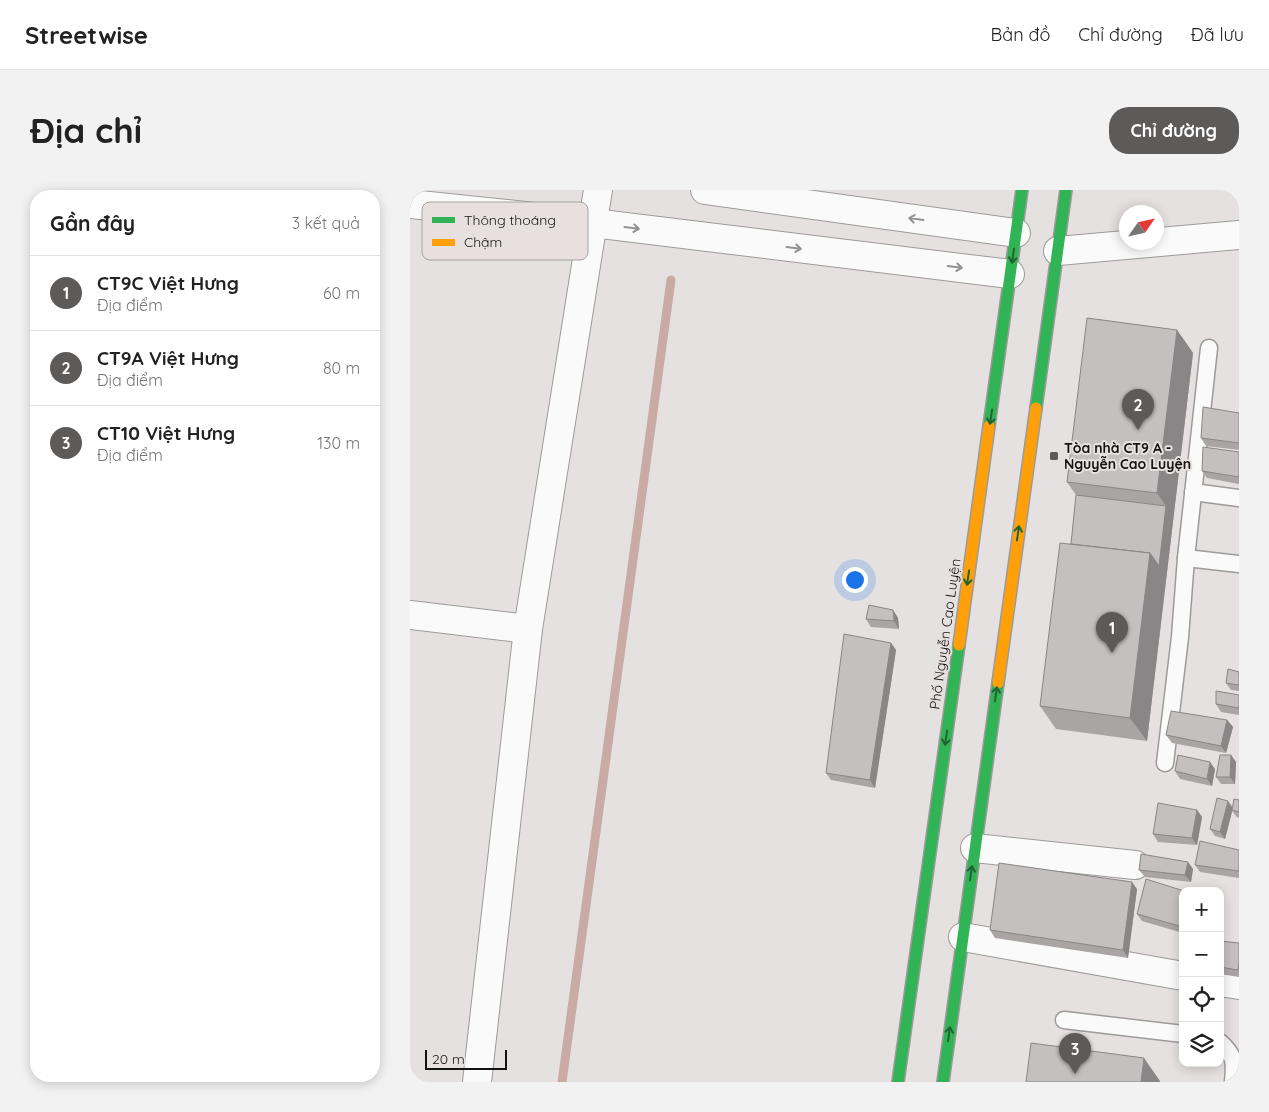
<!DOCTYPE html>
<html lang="vi">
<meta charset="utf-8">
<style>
:root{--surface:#fff;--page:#f2f2f2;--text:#222;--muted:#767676;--line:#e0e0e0;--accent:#5d5a5a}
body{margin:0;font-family:Quicksand,sans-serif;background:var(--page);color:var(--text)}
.controls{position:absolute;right:15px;bottom:15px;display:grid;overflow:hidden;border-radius:10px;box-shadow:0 2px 12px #0003}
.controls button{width:45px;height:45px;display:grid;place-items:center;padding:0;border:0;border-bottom:1px solid var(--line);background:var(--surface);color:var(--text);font:25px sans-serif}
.compass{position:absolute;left:709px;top:15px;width:45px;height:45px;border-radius:50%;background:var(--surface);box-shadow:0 2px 12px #0003;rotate:56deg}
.scale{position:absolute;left:15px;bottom:12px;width:82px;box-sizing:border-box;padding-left:5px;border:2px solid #141212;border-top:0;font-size:14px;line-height:18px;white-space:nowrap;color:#141212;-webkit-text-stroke:4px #e7e0df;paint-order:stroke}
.you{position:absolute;left:444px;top:389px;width:18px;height:18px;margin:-12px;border:4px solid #fff;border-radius:50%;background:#1a73e8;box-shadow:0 0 0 8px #1a73e833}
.badge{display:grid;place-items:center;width:32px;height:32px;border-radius:50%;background:var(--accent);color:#fff;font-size:16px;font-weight:700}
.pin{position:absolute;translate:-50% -41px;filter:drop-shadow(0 1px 2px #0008)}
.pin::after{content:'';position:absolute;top:26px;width:18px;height:15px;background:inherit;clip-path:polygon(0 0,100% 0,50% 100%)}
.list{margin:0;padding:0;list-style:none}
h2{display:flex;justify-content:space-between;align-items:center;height:65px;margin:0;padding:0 20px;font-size:21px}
h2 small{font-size:16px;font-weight:400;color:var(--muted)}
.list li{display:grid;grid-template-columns:32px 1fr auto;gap:15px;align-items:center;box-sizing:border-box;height:75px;padding:0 20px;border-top:1px solid var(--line)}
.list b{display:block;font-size:19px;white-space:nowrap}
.list p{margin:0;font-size:16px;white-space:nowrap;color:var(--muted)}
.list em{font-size:16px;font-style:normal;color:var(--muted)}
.icon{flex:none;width:28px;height:28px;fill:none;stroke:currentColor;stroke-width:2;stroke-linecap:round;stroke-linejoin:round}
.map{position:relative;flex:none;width:829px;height:892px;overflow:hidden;border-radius:20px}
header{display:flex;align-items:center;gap:30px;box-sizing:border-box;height:70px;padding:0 25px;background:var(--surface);border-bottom:1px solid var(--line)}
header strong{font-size:24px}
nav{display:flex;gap:28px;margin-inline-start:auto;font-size:18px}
.intro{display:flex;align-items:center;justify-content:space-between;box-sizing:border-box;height:120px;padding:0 30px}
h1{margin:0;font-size:35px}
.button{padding:12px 22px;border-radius:20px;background:var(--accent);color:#fff;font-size:18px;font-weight:700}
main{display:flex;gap:30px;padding:0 30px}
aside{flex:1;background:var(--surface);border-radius:20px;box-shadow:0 2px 12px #0003}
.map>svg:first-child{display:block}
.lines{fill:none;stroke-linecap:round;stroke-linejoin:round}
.stream{stroke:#c9aaa5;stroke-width:9}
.lane-casing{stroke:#9d9a9a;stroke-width:19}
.street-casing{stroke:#9d9a9a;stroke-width:30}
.fast-casing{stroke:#9d9a9a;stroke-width:14}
.slow-casing{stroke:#9d9a9a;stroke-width:14}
.lane{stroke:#fbfafa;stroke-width:16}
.street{stroke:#fbfafa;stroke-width:28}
.fast{stroke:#30b455;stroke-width:11}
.slow{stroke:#ff9f0a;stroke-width:11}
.wall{fill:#a8a5a4}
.shaded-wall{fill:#888686}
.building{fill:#c3c0bf;stroke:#888686}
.oneway{stroke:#939292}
.oneway2{stroke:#226334}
.poi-dot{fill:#5d5a5a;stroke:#e7e0df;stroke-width:2}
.labels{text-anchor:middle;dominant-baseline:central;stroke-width:4;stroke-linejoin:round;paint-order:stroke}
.poi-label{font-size:14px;font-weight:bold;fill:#141212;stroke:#e7e0df;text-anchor:start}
.street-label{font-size:14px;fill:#141212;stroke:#e7e0df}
.key{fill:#e7e0df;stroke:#a8a2a2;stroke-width:1}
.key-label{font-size:14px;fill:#141212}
</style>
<header>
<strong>Streetwise</strong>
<nav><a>Bản đồ</a><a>Chỉ đường</a><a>Đã lưu</a></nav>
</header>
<div class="intro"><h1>Địa chỉ</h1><a class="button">Chỉ đường</a></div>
<main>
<aside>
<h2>Gần đây<small>3 kết quả</small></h2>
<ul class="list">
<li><span class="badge">1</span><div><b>CT9C Việt Hưng</b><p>Địa điểm</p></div><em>60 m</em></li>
<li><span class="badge">2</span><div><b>CT9A Việt Hưng</b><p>Địa điểm</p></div><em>80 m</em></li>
<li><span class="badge">3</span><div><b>CT10 Việt Hưng</b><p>Địa điểm</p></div><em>130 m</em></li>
</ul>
</aside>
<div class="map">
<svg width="829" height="892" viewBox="0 0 829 892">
<rect width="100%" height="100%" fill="#e5e1e1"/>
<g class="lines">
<path class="stream" d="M 152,892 L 261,90"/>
<defs>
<g id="lane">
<path d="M 783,302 L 829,308"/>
<path d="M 776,368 L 829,374"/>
<path d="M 755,573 L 770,447 L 776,368 L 799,158"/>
<path d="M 654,830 L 773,844"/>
<path d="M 810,852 C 825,866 825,872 823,892"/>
</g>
<g id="street">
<path d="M 295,0 L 606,43"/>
<path d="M 0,14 L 183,33 L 600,84"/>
<path d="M 648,61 L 829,45"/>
<path d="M 0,425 L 118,439"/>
<path d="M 565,658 L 725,675"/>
<path d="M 553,747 L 773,786"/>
<path d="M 810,792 L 829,795"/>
<path d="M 67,892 L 118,439 L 188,0"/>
</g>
<g id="fast">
<path d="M 626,218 L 656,0"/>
<path d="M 579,236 L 612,0"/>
<path d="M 488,892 L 549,455"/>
<path d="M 533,892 L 588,493"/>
</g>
<g id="slow">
<path d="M 549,455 L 579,236"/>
<path d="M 588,493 L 626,218"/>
</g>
</defs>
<use href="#lane" class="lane-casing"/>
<use href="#street" class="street-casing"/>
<use href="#fast" class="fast-casing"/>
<use href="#slow" class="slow-casing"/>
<use href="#lane" class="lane"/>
<use href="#street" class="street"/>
<use href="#fast" class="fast"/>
<use href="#slow" class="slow"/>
</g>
<g class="wall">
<path d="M 767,140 L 783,163 L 737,551 L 646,539 L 630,516 L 661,354 L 666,305 L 657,292 Z"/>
<path d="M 829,223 L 829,260 L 796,256 L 791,248 Z"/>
<path d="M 829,262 L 829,294 L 797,288 L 792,281 Z"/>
<path d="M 483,420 L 488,428 L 489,439 L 461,437 L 456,429 Z"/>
<path d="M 481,453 L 486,460 L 465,598 L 421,590 L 416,583 Z"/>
<path d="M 829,482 L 829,501 L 821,500 L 816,493 Z"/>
<path d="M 829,505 L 829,525 L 811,522 L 806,514 Z"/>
<path d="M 817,530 L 823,537 L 816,563 L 762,553 L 756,545 Z"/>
<path d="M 821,565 L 826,572 L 825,594 L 811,594 L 806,587 Z"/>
<path d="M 805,579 L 802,596 L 770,589 L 765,581 Z"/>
<path d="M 829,610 L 829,628 L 827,627 L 822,621 L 815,649 L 805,646 L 800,639 Z"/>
<path d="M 787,620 L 792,627 L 787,655 L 748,652 L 743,644 Z"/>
<path d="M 829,660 L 829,688 L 790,682 L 785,675 Z"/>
<path d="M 778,672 L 783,679 L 781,692 L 735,687 L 729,680 Z"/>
<path d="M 727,699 L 718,768 L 585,748 L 580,740 Z"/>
<path d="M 773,701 L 773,743 L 732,731 L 727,724 Z"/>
<path d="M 810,751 L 829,753 L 829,787 L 810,784 Z"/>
</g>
<g class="shaded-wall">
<path d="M 767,140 L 783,163 L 737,551 L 720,528 L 740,363 L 756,316 L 747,303 Z"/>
<path d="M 483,420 L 488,428 L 489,439 L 484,431 Z"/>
<path d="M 481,453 L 486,460 L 465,598 L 460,590 Z"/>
<path d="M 817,530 L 823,537 L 816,563 L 811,556 Z"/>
<path d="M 821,565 L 826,572 L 825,594 L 820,587 Z"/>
<path d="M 800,572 L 805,579 L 802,596 L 797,589 Z"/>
<path d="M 818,611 L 823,618 L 815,649 L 810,642 Z"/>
<path d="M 787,620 L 792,627 L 787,655 L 782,648 Z"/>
<path d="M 778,672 L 783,679 L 781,692 L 775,685 Z"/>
<path d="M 722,692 L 727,699 L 718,768 L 713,760 Z"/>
<path d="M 734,868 L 750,891 L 750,892 L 731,892 Z"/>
</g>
<g class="building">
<path d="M 677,128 L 767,140 L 747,303 L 657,292 Z"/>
<path d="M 793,217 L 829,223 L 829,253 L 791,248 Z"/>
<path d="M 793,257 L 829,262 L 829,287 L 792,281 Z"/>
<path d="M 666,305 L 756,316 L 749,376 L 740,363 L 661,354 Z"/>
<path d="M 650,353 L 740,363 L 720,528 L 630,516 Z"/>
<path d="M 459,415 L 483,420 L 484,431 L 456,429 Z"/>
<path d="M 434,444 L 481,453 L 460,590 L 416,583 Z"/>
<path d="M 818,479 L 829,482 L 829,495 L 816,493 Z"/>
<path d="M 806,501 L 829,505 L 829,518 L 806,514 Z"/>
<path d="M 761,521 L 817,530 L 811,556 L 756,545 Z"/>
<path d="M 768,565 L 800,572 L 797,589 L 765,581 Z"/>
<path d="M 810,565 L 821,565 L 820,587 L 806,587 Z"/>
<path d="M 807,608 L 818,611 L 810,642 L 800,639 Z"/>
<path d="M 824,609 L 829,610 L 829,622 L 822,620 Z"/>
<path d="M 748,613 L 787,620 L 782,648 L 743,644 Z"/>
<path d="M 790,651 L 829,660 L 829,681 L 785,675 Z"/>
<path d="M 731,664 L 778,672 L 775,685 L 729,680 Z"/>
<path d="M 589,673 L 722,692 L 713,760 L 580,740 Z"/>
<path d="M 736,689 L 774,701 L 773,701 L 773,737 L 727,724 Z"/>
<path d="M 810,751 L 829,753 L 829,773 L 828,780 L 810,777 Z"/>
<path d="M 621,853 L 734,868 L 731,892 L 616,892 Z"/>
</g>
<defs><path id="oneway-shaft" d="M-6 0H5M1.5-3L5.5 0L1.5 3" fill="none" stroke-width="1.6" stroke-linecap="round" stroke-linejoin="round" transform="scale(1.25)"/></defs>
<g class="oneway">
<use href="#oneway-shaft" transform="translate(506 29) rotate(-172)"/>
<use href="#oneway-shaft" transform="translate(222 38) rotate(7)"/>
<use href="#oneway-shaft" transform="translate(384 58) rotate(7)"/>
<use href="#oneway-shaft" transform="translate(545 77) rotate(7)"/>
</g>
<g class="oneway2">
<use href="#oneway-shaft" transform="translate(603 66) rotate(98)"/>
<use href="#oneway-shaft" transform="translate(581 227) rotate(98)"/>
<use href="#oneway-shaft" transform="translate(608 343) rotate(-82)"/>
<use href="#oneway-shaft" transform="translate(558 388) rotate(98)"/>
<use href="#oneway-shaft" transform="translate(586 504) rotate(-82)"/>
<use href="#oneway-shaft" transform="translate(536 548) rotate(98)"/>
<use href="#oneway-shaft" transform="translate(561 683) rotate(-82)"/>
<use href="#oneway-shaft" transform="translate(539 844) rotate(-82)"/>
</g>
<rect class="poi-dot" x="639" y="261" width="10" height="10" rx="2.5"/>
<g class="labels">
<g class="poi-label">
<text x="654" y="258">Tòa nhà CT9 A -<tspan x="654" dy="16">Nguyễn Cao Luyện</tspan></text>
</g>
<g class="street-label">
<text transform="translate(535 444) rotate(-82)">Phố Nguyễn Cao Luyện</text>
</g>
</g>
<rect x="12" y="12" width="166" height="58" rx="8" class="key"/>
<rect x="22" y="27" width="23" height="6" fill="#30b455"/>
<rect x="22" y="49" width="23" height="7" fill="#ff9f0a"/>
<g class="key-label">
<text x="54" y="35">Thông thoáng</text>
<text x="54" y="57">Chậm</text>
</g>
</svg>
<div class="controls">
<button>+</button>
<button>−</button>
<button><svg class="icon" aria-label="locate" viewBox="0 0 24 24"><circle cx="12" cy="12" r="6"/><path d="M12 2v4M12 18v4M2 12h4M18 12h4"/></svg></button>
<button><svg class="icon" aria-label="layers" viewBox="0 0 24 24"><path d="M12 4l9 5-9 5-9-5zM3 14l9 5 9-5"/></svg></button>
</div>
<svg class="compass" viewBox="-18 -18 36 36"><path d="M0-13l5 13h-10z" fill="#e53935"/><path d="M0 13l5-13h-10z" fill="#767676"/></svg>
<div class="scale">20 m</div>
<div class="you"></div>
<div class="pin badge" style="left:702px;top:463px">1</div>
<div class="pin badge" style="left:728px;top:240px">2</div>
<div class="pin badge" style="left:665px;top:884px">3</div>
</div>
</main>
